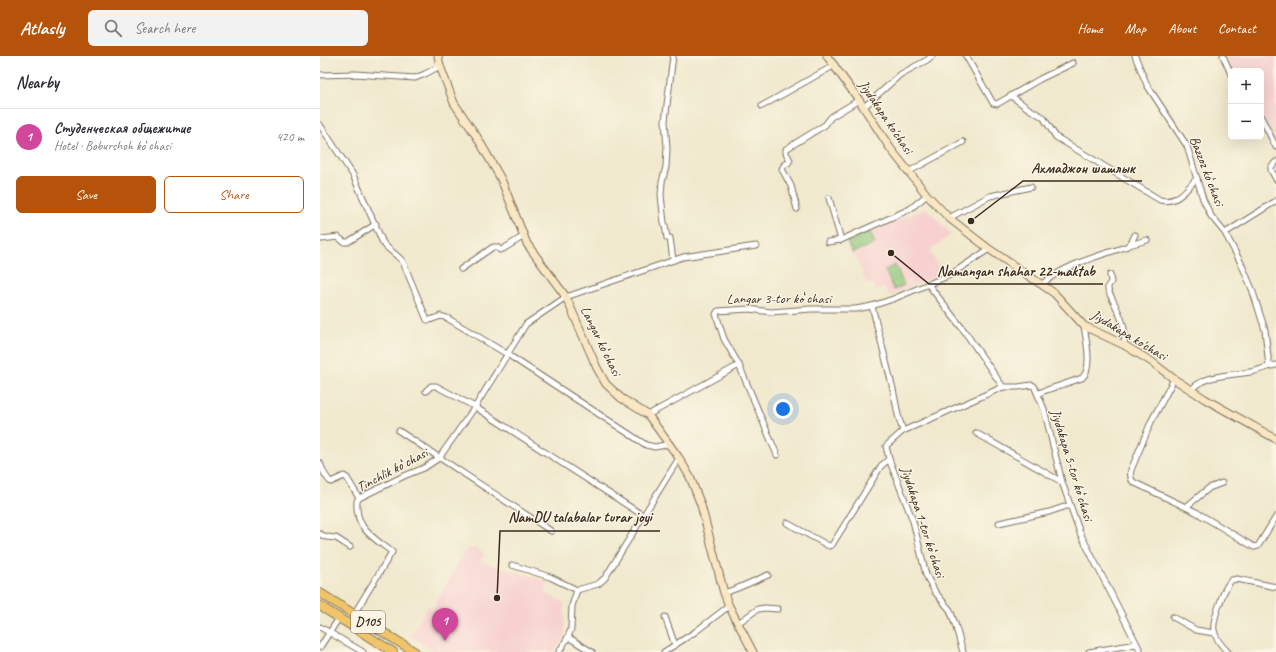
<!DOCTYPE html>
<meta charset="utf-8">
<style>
:root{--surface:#fff;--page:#f2f2f3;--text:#2b2b33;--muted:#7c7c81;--line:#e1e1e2;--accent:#b45309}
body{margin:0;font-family:Caveat,sans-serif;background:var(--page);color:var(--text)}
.controls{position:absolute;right:12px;top:12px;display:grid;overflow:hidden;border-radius:6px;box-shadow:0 4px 16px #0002}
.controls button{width:36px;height:36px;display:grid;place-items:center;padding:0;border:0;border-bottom:1px solid var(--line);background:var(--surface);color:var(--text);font:20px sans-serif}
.you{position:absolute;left:463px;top:353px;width:14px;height:14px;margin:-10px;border:3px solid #fff;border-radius:50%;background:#1a73e8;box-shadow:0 0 0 6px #1a73e833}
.badge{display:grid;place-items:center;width:26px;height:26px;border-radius:50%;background:var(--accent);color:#fff;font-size:13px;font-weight:700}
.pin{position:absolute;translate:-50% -33px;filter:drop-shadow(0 1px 2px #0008)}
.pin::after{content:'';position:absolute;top:21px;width:14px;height:12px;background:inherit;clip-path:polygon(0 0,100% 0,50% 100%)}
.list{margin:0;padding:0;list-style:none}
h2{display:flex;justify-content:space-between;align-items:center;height:52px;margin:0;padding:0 16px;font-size:17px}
h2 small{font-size:13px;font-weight:400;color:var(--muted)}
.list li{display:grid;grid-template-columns:26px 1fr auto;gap:12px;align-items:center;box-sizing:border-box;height:56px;padding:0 16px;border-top:1px solid var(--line)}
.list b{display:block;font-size:15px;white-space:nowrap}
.list p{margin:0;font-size:13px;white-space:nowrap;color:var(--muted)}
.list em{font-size:13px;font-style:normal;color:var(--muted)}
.actions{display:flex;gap:8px;padding:12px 16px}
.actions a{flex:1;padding:9px 0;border:1px solid var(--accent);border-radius:6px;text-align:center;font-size:14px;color:var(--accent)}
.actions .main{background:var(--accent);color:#fff}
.icon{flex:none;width:22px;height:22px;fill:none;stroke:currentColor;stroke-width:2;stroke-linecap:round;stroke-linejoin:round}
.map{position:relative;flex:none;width:956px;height:596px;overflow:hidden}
header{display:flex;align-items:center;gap:24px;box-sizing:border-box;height:56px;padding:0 20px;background:var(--accent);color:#fff}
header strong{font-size:19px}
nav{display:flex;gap:22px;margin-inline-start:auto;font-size:14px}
.search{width:280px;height:36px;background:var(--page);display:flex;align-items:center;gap:10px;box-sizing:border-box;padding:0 14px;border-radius:6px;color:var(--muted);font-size:15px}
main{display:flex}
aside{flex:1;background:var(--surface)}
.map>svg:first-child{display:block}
.built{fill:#f7d0cf}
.green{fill:#91c97c;stroke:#667a4d}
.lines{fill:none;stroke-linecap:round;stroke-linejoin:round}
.street-casing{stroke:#7a6d5c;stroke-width:7}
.secondary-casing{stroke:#7a6d5c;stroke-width:9}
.primary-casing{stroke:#7a6d5c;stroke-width:10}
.street{stroke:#fff;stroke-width:5}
.secondary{stroke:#f9e7c3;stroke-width:7}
.primary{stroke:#f0c469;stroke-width:8}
.labels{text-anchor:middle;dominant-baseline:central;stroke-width:3;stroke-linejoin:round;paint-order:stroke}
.shield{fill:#fcf5e5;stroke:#75675a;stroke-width:1}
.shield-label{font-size:13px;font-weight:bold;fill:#3b2a1e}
.street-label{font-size:14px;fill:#3b2a1e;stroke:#fcf5e5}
.leader{fill:none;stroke:#3b2a1e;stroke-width:1.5}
.callout-dot{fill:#3b2a1e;stroke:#fcf5e5;stroke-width:1.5}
.callout-label{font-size:15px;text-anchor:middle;font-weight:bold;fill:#3b2a1e;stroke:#fcf5e5;stroke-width:3;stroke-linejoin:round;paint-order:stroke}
</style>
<header>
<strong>Atlasly</strong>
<div class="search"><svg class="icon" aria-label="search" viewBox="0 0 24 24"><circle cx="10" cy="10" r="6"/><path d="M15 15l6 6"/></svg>Search here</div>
<nav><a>Home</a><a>Map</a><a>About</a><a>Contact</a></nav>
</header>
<main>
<aside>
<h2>Nearby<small></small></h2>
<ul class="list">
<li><span class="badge" style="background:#d1479c">1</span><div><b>Студенческая общежитие</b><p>Hotel · Boburshoh koʻchasi</p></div><em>420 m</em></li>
</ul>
<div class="actions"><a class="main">Save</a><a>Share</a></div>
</aside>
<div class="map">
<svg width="956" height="596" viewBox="0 0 956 596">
<rect width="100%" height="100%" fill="#fcf5e5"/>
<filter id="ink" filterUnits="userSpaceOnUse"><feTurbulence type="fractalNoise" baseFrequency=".025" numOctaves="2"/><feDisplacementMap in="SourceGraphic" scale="8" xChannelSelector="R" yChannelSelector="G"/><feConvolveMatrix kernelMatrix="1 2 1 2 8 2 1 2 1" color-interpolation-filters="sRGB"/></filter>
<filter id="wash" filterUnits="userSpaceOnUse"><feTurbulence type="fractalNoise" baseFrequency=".012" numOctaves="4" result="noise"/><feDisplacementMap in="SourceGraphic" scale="16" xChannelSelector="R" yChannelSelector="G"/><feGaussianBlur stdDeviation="0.9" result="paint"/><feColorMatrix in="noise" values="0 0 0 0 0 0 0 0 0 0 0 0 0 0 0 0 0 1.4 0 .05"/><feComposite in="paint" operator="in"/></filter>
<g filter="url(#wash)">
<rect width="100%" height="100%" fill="#f0e9ce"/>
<g class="built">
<path d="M 905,0 L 956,0 L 956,88 L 941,59 L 941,15 L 912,15 Z"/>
<path d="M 606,152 L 631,178 L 610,194 L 622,218 L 595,229 L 570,241 L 565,231 L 557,235 L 553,227 L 547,229 L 536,201 L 533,201 L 526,186 Z"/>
<path d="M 147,492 L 157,492 L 164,498 L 160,505 L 230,526 L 224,536 L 244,547 L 245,579 L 234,596 L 116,596 L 90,580 L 108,550 L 113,552 Z"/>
</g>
<g class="green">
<path d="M 550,176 L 555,187 L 532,197 L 527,186 Z"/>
<path d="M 575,209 L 584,229 L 574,234 L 565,214 Z"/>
</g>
</g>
<g filter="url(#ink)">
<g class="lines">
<defs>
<g id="street">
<path d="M 353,0 L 345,65 L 347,92 L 346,111 L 342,126 L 341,139 L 344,167 L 345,169 L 347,182 L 350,182 L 353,204"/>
<path d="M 646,0 L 673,47 L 677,48 L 720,23 L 753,7"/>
<path d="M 815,0 L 827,29 L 867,90 L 883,143 L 891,160 L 905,177 L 921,207 L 932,233 L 945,274 L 949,310"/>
<path d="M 903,0 L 911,18"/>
<path d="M 0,19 L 35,18 L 95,22 L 105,18 L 120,10"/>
<path d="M 691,40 L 709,53 L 723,61 L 736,81 L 840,144 C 857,148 866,134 877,122"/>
<path d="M 442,50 L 515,9"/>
<path d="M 544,51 L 581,18 L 607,4 L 612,0"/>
<path d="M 941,61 L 956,91"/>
<path d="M 0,69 L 33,119 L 63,187 C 68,194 77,198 83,206 L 107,264 L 110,264 L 121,260 L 127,262 L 187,298 L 326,389 L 335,391 L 350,388"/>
<path d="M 956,106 L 951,111 L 951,114 L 956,123"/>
<path d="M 588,116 L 643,86"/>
<path d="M 509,142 L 521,184 L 590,153 L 607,139"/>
<path d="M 477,153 L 471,130 L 462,113 L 464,109 L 468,107 L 470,104 L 466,97 L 466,93 L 505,69 L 511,61 L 539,44"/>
<path d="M 629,162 L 670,140 L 711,131"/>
<path d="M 905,177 L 956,145"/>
<path d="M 2,183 L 18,181 L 24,186 L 28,186 L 56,168"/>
<path d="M 508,186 L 521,184"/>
<path d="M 809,189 L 827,184"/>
<path d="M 141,213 L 173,191 L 177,191 L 180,194 L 183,193 L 204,180"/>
<path d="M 790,219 L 791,226 L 788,230 L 788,234 C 796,252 808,269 804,289"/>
<path d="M 608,228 L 645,276 L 683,331"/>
<path d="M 722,228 C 746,208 779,200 808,190 L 812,185 L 815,179"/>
<path d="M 552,250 L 573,333 L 578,359 L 583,375"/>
<path d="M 764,270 C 766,283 773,313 762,322 L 721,336 L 718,339 L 724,353 L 742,426 L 760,477 L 821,596"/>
<path d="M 419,309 L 457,399"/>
<path d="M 854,323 L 831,366 L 811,414 C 810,419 810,422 813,426 L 876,456 L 934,491 L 938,490 L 956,461"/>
<path d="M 871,334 C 886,317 914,320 935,315 C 942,313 949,310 956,309"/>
<path d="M 106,335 L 111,330 L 116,330 L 155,351 L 324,460"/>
<path d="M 328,359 L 419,309 L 404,283 L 396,258 L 398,255 L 429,253 L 451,256 L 491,253 L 536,253 L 552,250 L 573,243 L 630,219 L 669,193"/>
<path d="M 79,375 L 231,475"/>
<path d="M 656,377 L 742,426"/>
<path d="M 0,407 C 3,414 5,422 11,426 L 24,420 L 27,422 L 39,442"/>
<path d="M 866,451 L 889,432 L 902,427"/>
<path d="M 467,467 L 509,490 L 512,489 L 561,410 L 569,403"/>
<path d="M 679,467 L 729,456 L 750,449"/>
<path d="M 0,478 L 6,481 L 16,482 L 30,491"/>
<path d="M 192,509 L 230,521 L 257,534"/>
<path d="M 404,537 L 418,532 L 448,519"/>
<path d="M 34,558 L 72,496 C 53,481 35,473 37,445 L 39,442 L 84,420 L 104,412 L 119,402 L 155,351 L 206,268 L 246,241 L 363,201 L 436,190"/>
<path d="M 345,561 L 355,589"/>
<path d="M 853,561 L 876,574 L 894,577"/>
<path d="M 418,567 L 438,553 L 445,552 L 458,553"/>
<path d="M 0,571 L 43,596"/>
<path d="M 248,581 L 272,596"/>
<path d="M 0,591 L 19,562"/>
<path d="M 239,596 L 248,581 L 251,573 L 252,550 L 257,534 L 278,528 L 285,522 L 359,402"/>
<path d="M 344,596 L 375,576 L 409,550"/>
<path d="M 643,596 L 635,568 L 630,554 L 615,536 L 606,519 L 593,465 L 569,403 L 566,390 L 583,375 L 683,331 L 698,331 L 712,329 L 714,330 L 718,339"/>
<path d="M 769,596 L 816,588"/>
<path d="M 908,596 C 890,579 891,569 900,547 C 902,540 905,533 909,527 L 912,524 L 917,523 L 956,531"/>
</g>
<g id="secondary">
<path d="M 118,0 L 120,10 L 134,47 L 157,81 L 181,123 L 207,188 L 246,241 L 277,312 L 286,328 L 301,342 L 328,359 L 359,402 L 370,421 L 381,449 L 404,537 L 409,550 L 433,596"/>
<path d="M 507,0 L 539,44 L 570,92 L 607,139 L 629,162 L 669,193 L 734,237 L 764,270 L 804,289 L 832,306 L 854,323 L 885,343 L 956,383"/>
</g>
<g id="primary">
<path d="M 0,537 L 95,596"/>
<path d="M 0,550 L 73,596"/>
</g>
</defs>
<use href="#street" class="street-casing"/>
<use href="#secondary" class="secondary-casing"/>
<use href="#primary" class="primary-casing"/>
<use href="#street" class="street"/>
<use href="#secondary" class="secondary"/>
<use href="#primary" class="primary"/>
</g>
</g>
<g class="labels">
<rect class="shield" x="31" y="555" width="34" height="22" rx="3"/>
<g class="shield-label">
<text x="48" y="566">D105</text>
</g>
<g class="street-label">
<text transform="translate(566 61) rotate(56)">Jiydakapa ko'chasi</text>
<text transform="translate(887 115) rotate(69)">Bazzoz koʻchasi</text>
<text x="459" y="242">Langar 3-tor koʻchasi</text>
<text transform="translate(809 279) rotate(31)">Jiydakapa ko'chasi</text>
<text transform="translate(281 285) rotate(64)">Langar koʻchasi</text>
<text transform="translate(752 409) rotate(73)">Jiydakapa 5-tor koʻchasi</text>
<text transform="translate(72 414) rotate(-28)">Tinchlik koʻchasi</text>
<text transform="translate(603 466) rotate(72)">Jiydakapa 1-tor koʻchasi</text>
</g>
</g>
<path class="leader" d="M651 165L703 125H822M571 197L609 228H783M177 542L180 475H340"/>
<g class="callout-dot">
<circle cx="651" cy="165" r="4"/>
<circle cx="571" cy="197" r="4"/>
<circle cx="177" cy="542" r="4"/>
</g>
<g class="callout-label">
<text x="763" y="117">Ахмаджон шашлык</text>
<text x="696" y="220">Namangan shahar 22-maktab</text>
<text x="260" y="466">NamDU talabalar turar joyi</text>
</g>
</svg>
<div class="controls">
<button>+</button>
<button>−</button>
</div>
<div class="you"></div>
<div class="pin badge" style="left:125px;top:585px;background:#d1479c">1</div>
</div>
</main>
